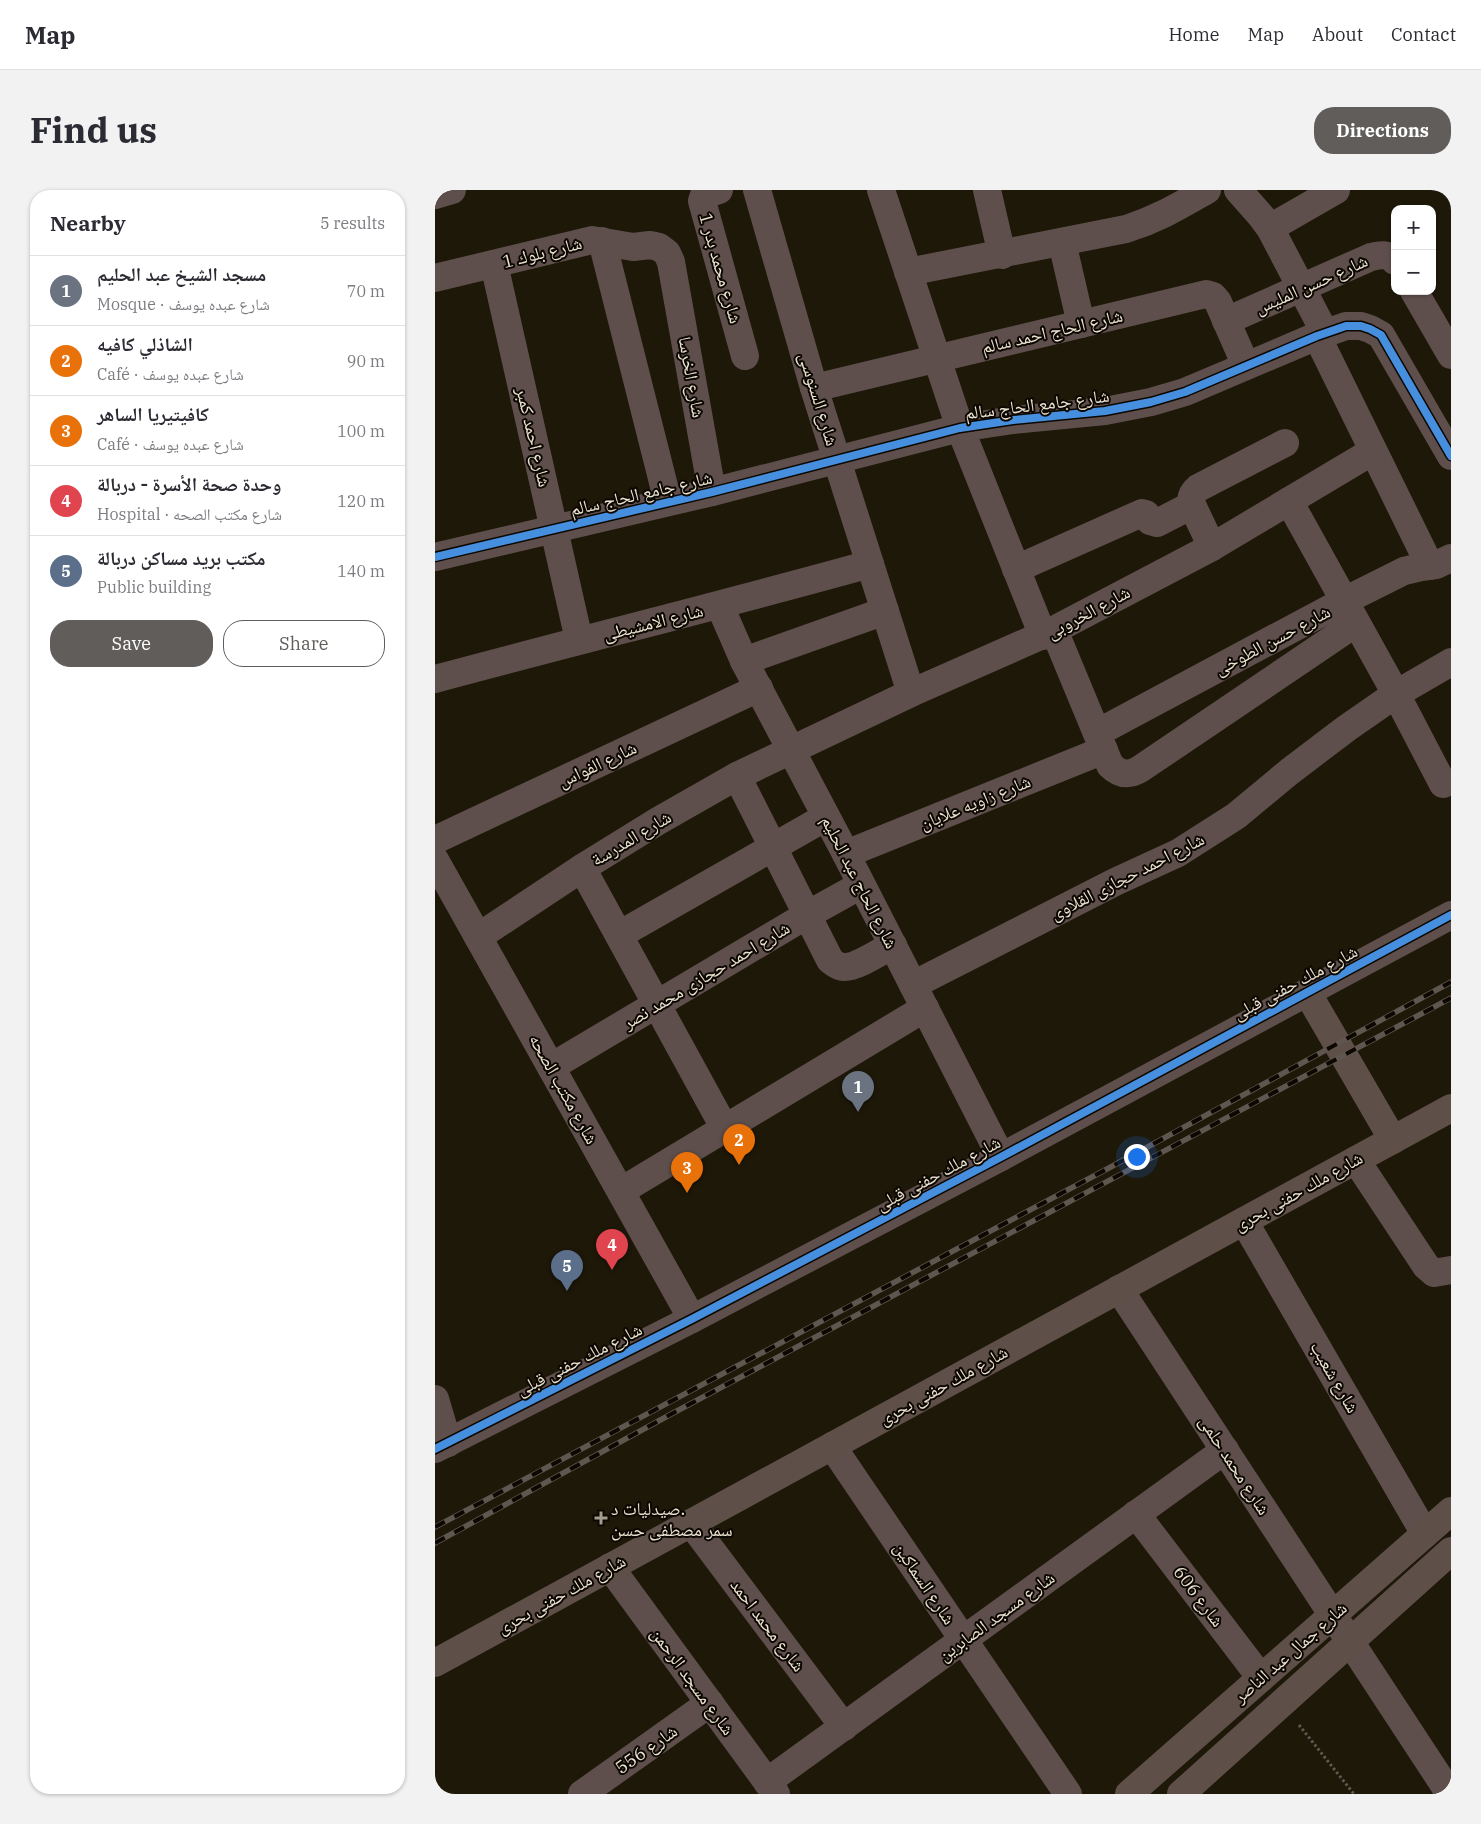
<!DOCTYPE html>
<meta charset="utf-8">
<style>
:root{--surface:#fff;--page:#f2f2f3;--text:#2b2b33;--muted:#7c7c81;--line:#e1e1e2;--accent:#615d5b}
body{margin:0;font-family:"IBM Plex Serif","Noto Naskh Arabic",serif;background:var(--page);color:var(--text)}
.controls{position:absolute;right:15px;top:15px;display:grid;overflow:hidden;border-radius:10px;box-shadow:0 1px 4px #0004}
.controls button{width:45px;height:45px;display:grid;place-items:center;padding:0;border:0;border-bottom:1px solid var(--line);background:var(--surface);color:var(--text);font:25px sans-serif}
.you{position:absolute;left:701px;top:966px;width:18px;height:18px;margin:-12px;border:4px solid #fff;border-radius:50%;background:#1a73e8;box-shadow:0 0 0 8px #1a73e833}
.badge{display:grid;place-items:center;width:32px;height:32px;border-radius:50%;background:var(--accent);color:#fff;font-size:16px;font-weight:700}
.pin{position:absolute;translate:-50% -41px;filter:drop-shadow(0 1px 2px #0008)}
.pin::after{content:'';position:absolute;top:26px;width:18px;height:15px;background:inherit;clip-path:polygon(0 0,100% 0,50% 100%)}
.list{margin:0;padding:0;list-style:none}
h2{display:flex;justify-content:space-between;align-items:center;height:65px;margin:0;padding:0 20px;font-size:21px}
h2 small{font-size:16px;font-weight:400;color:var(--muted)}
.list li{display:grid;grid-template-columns:32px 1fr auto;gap:15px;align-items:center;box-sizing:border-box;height:70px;padding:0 20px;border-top:1px solid var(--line)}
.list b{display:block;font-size:19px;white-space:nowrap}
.list p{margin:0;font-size:16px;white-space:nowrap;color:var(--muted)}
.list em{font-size:16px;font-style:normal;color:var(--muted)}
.actions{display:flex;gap:10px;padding:15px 20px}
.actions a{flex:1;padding:11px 0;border:1px solid var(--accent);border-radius:20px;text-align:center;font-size:18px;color:var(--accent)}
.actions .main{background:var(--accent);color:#fff}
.map{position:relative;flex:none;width:1016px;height:1604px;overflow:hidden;border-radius:20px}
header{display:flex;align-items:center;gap:30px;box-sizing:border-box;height:70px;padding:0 25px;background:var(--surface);border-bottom:1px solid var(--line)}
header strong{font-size:24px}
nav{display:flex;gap:28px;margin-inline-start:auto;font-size:18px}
.intro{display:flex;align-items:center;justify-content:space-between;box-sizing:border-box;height:120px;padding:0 30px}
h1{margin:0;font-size:35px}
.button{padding:12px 22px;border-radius:20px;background:var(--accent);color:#fff;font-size:18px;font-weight:700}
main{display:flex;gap:30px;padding:0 30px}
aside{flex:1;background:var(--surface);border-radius:20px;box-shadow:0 1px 4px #0004}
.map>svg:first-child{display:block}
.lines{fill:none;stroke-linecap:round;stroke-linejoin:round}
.path{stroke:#635752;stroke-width:3;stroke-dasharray:2.5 2.5;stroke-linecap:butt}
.minor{stroke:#5f4f4c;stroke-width:28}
.tertiary{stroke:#5f4f4c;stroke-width:28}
.primary{stroke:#5f4f49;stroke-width:28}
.rail-casing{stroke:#5f564f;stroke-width:5.5}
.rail{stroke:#0c0700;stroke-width:4;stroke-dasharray:11;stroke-linecap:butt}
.cycleway-casing{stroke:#0c0700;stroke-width:11}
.cycleway{stroke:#468fdf;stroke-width:8}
.poi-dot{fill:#a39b8b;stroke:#0c0700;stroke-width:2}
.labels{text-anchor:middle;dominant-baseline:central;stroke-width:4;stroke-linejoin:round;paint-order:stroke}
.street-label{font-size:18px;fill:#eae2d1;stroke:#0c0700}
.poi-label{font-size:18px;fill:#eae2d1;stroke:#0c0700;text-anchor:start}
</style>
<header>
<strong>Map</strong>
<nav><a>Home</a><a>Map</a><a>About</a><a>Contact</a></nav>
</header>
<div class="intro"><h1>Find us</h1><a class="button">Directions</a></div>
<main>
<aside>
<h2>Nearby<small>5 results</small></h2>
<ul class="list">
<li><span class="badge" style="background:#6b7280">1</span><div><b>مسجد الشيخ عبد الحليم</b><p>Mosque · شارع عبده يوسف</p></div><em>70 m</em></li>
<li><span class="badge" style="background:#e8710a">2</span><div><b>الشاذلي كافيه</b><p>Café · شارع عبده يوسف</p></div><em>90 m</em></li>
<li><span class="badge" style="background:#e8710a">3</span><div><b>كافيتيريا الساهر</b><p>Café · شارع عبده يوسف</p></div><em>100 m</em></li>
<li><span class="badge" style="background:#e0444e">4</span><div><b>وحدة صحة الأسرة - دربالة</b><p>Hospital · شارع مكتب الصحه</p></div><em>120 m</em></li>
<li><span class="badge" style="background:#5c6f8a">5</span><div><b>مكتب بريد مساكن دربالة</b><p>Public building</p></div><em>140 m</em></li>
</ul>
<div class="actions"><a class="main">Save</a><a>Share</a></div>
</aside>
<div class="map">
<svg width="1016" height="1604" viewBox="0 0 1016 1604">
<rect width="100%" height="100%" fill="#1e1809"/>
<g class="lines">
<path class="path" d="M 864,1535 L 919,1604"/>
<g class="minor">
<path d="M 284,0 L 269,5 L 267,11 L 310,166"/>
<path d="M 322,0 L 379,198 L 476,503"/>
<path d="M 446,0 L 525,238 L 608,446"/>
<path d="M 552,0 L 567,65"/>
<path d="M 803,0 L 826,26 L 835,38 L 890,143"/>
<path d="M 0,5 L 17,0"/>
<path d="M 835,38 L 901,0"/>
<path d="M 167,51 L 233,312"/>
<path d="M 627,52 L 646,134"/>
<path d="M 59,74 L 144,450"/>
<path d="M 473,82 L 691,39 C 723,29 744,16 772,0"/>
<path d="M 0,88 L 157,50 L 198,57 L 215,55 L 224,57 L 232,63 L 236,72 L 277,302"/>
<path d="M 979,101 L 1016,165"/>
<path d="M 791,131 L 936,67 C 945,65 953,63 960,71"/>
<path d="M 882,146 L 995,376"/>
<path d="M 379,198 L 771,104 L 778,106 L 783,112 L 811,176"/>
<path d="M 854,311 L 961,504 L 1008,594"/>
<path d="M 777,357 L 757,315 C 755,307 757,303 763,298 L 850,253"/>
<path d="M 0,367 L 277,302 L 525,238 L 578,230 L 670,221 L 716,212 L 750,202 L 882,146 L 911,136 L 926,136 L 935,139 L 946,145 L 1016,266"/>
<path d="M 581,379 L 707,323 L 711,324 L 715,331 L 722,333 L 757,315"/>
<path d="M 285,416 L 309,471 L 411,664 L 566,967"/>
<path d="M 619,440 L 675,575 C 685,585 693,586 705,579 L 921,433"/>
<path d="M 309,471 L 450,421"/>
<path d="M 0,489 C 145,450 291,414 435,374"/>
<path d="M 662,543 L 909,411 L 969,381 L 986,377 L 1001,375 L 1016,368"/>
<path d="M 302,586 L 395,770 C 399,773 403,777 409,777 C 421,778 446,761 458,755"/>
<path d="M 0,650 L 324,498"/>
<path d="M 411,664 L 669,560"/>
<path d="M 0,670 L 257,1129"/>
<path d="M 147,678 L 290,939"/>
<path d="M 184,745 L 391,627"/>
<path d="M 43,747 L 147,678 L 223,631 L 302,586 L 476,503 L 619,440 L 777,357 L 938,261"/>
<path d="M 478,795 L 680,692 L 743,663 L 801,626 L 854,582 L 912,538 L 961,504 L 1016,472"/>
<path d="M 116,877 L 372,725 L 426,695"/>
<path d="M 921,970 L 991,1076 L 999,1083 L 1016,1080"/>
<path d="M 186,1001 L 490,818"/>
<path d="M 809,1031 L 990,1344"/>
<path d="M 684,1099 L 1015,1604"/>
<path d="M 397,1256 L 633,1604"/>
<path d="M 701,1324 L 826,1488"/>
<path d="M 256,1333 L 409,1537"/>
<path d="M 175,1377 L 341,1604"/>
<path d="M 332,1592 L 790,1260"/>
<path d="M 147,1604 L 275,1513"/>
</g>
<g class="tertiary">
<path d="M 0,1209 L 13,1253"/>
<path d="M 0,1259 L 257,1129 L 566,967 L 1016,725"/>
</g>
<g class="primary">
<path d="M 872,802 L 958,950"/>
<path d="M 0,1473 L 1016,918"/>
<path d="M 694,1604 L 1016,1321"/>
<path d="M 746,1604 L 1016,1361"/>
</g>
<defs>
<g id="rail">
<path d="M 0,1337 L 672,979 L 1016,792"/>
<path d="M 0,1353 L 240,1222 L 1016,808"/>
</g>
</defs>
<use href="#rail" class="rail-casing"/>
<use href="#rail" class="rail"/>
<defs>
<g id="cycleway">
<path d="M 0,367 L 277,302 L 525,238 L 578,230 L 670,221 L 716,212 L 750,202 L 882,146 L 911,136 L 926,136 L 935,139 L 946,145 L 1016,266"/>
<path d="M 0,1259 L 257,1129 L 566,967 L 1016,725"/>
</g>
</defs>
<use href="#cycleway" class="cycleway-casing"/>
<use href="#cycleway" class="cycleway"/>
</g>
<path class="poi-dot" d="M163.5 1320.5h5v5h5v5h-5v5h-5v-5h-5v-5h5z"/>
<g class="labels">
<g class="street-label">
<text transform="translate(107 62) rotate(-14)">شارع بلوك 1</text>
<text transform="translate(286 78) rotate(74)">شارع محمد بدر 1</text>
<text transform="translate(876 94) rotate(-24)">شارع حسن المليس</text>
<text transform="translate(617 141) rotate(-13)">شارع الحاج احمد سالم</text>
<text transform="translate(257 187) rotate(80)">شارع الخرسا</text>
<text transform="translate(384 209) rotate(73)">شارع السنوسى</text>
<text transform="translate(602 214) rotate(-7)">شارع جامع الحاج سالم</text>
<text transform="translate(99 247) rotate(77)">شارع احمد كمبر</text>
<text transform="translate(206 303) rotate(-13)">شارع جامع الحاج سالم</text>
<text transform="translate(653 422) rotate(-28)">شارع الخروبى</text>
<text transform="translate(218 432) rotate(-14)">شارع الامشيطى</text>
<text transform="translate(837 450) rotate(-28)">شارع حسن الطوخى</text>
<text transform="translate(162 574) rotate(-25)">شارع الفواس</text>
<text transform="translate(540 612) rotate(-22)">شارع زاويه علايان</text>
<text transform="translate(196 648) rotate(-31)">شارع المدرسة</text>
<text transform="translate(692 686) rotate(-27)">شارع احمد حجازى القلاوى</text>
<text transform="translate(425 692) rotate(63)">شارع الحاج عبد الحليم</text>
<text transform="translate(271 785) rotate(-31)">شارع احمد حجازى محمد نصر</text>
<text transform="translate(860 792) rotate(-28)">شارع ملك حفنى قبلى</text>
<text transform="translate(129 899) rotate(61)">شارع مكتب الصحه</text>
<text transform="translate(503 983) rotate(-28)">شارع ملك حفنى قبلى</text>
<text transform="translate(863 1001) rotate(-29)">شارع ملك حفنى بحرى</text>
<text transform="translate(144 1169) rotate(-27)">شارع ملك حفنى قبلى</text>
<text transform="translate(900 1187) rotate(60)">شارع شعيب</text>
<text transform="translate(508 1195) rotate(-29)">شارع ملك حفنى بحرى</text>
<text transform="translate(800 1275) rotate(57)">شارع محمد حلمى</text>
<text transform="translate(490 1393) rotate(56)">شارع السماكين</text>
<text transform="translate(126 1404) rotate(-29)">شارع ملك حفنى بحرى</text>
<text transform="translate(764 1406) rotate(53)">شارع 606</text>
<text transform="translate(561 1426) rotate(-36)">شارع مسجد الصابرين</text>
<text transform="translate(333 1435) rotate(53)">شارع محمد احمد</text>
<text transform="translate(855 1462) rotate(-41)">شارع جمال عبد الناصر</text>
<text transform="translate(258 1491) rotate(54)">شارع مسجد الرحمن</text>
<text transform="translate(211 1559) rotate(-35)">شارع 556</text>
</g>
<g class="poi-label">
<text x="176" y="1318">صيدليات د.<tspan x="176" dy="21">سمر مصطفى حسن</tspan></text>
</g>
</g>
</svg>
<div class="controls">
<button>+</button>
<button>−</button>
</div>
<div class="you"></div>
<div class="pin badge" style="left:423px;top:922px;background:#6b7280">1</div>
<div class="pin badge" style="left:304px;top:975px;background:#e8710a">2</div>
<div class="pin badge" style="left:252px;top:1003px;background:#e8710a">3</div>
<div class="pin badge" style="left:177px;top:1080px;background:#e0444e">4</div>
<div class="pin badge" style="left:132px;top:1101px;background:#5c6f8a">5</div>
</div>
</main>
